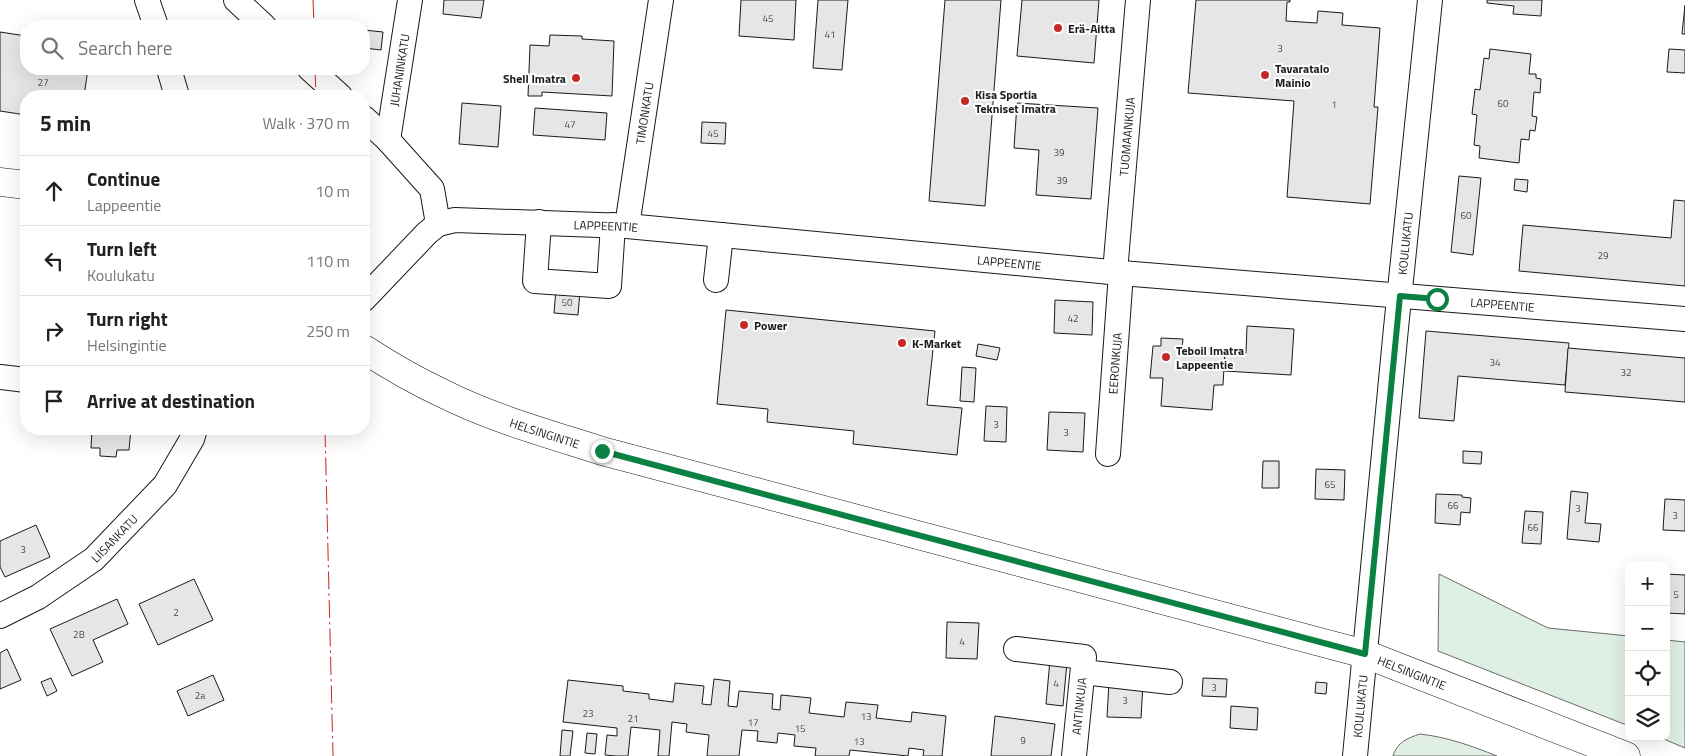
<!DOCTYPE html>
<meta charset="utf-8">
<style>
:root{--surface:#fff;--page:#f2f2f2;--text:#202124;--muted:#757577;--line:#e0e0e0}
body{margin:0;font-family:"Titillium Web",sans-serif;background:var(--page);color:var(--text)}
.controls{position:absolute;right:15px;bottom:15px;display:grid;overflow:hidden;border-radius:10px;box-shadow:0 5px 20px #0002}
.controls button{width:45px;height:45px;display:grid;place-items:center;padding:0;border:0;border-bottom:1px solid var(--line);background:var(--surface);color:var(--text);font:25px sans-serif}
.stop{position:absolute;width:15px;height:15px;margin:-11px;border:4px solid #0b8043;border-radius:50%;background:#fff}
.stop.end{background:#0b8043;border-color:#fff;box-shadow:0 1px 5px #0008}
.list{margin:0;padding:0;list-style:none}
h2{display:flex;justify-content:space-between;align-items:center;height:65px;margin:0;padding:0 20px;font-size:21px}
h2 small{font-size:16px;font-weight:400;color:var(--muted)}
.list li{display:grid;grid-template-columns:32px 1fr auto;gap:15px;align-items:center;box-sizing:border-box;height:70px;padding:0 20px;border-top:1px solid var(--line)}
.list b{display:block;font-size:19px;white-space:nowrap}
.list p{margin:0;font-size:16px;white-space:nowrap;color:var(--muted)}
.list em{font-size:16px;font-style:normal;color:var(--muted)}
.icon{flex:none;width:28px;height:28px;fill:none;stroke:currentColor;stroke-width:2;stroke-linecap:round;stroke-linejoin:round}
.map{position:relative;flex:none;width:1685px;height:756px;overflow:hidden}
.search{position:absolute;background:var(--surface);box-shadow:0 5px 20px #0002;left:20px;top:20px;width:350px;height:55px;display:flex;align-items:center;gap:12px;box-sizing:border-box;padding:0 18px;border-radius:20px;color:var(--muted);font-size:19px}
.panel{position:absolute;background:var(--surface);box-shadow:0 5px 20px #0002;left:20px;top:90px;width:350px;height:345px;border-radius:20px}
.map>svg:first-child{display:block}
.green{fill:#e0efe3;stroke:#6a6a6a}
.building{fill:#e6e6e6;stroke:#1a1a1a}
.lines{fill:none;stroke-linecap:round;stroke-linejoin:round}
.minor-casing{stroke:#1a1a1a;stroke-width:26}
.major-casing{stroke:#1a1a1a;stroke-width:29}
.minor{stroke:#fff;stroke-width:24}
.major{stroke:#fff;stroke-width:28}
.power{stroke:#c62828;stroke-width:1;stroke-dasharray:18 4 2.5 4;stroke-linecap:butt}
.route{stroke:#0b8043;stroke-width:6}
.poi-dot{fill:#c62828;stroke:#fff;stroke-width:2}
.labels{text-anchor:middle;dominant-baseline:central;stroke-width:4;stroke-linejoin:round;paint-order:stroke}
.number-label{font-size:10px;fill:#4d4d4d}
.poi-label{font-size:12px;font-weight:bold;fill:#1a1a1a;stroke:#fff;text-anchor:start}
.street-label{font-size:12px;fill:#1a1a1a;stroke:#fff}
</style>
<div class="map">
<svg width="1685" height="756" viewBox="0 0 1685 756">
<rect width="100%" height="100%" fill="#fff"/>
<g class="green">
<path d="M 1439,574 L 1548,628 L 1629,636 L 1629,726 L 1438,651 Z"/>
<path d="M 1666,640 L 1685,642 L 1685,748 L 1659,737 L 1666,737 Z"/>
<path d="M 1420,734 C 1447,737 1472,746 1497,756 L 1393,756 C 1397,742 1408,738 1420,734 Z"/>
</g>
<g class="building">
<path d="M 444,0 L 484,0 L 481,18 L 443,14 Z"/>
<path d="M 741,0 L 796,0 L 794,40 L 739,36 Z"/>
<path d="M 818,0 L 848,0 L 842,70 L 813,68 Z"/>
<path d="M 945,0 L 1001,0 L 985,206 L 929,201 Z"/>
<path d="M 1022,0 L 1099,0 L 1094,63 L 1017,56 Z"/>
<path d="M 1196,0 L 1290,0 L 1290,2 L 1287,2 L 1286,21 L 1317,23 L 1318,11 L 1343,13 L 1342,25 L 1380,28 L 1374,107 L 1378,107 L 1370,204 L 1287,197 L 1294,101 L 1188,93 Z"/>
<path d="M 1487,0 L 1542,0 L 1541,16 L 1513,14 L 1514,6 L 1487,3 Z"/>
<path d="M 1685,5 L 1685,34 L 1682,34 Z"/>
<path d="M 364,30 L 383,32 L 381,50 L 364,48 Z"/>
<path d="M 0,32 L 26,36 L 26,69 L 88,69 L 84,96 L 26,96 L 26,115 L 0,111 Z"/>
<path d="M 550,35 L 582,36 L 582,39 L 614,41 L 612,96 L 542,92 L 542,96 L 528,96 L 530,45 L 549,46 Z"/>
<path d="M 1490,49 L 1531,54 L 1529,74 L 1536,74 L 1536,78 L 1541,79 L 1540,93 L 1534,92 L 1532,116 L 1537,117 L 1535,131 L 1530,130 L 1529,140 L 1521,139 L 1519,163 L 1479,158 L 1480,146 L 1474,145 L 1477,115 L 1472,114 L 1475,89 L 1480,90 L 1484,58 L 1489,59 Z"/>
<path d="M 1669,49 L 1685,50 L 1685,73 L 1667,72 Z"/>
<path d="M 462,103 L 501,106 L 498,147 L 459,144 Z"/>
<path d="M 1017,103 L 1098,108 L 1091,199 L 1036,195 L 1039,150 L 1014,148 Z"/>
<path d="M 535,108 L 607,113 L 605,140 L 533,135 Z"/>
<path d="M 702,122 L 726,123 L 725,144 L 701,143 Z"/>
<path d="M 1459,176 L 1481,178 L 1473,255 L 1451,252 Z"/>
<path d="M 1515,179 L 1528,180 L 1527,192 L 1514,190 Z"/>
<path d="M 1674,200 L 1685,201 L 1685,286 L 1519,271 L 1523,225 L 1671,238 Z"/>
<path d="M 556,289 L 580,291 L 578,315 L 554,313 Z"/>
<path d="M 1055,300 L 1093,302 L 1092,335 L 1054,333 Z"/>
<path d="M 726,310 L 935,331 L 927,405 L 962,408 L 957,455 L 853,444 L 854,431 L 767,422 L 768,409 L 717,404 Z"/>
<path d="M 1247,326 L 1294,329 L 1291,375 L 1224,371 L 1225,352 L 1246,353 Z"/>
<path d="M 1426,331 L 1569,343 L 1565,385 L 1458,376 L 1454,421 L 1419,418 Z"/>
<path d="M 1161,338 L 1183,339 L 1182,348 L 1225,350 L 1223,385 L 1214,385 L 1212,410 L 1161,406 L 1163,378 L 1150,378 L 1153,346 L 1161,346 Z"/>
<path d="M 978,344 L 1000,348 L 997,360 L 976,356 Z"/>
<path d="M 1568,348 L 1685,358 L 1685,402 L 1565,392 Z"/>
<path d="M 962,367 L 976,368 L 974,402 L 960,401 Z"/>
<path d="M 986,406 L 1007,407 L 1006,442 L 984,441 Z"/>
<path d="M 1049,412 L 1085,413 L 1083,452 L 1047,450 Z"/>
<path d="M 92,429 L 131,429 L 129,450 L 117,450 L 116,457 L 100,456 L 100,448 L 91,448 Z"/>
<path d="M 1463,451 L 1482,452 L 1481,464 L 1463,463 Z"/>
<path d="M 1263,461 L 1279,461 L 1279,488 L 1262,488 Z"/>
<path d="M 1316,469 L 1345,470 L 1344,500 L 1315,499 Z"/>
<path d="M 1571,491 L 1588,493 L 1585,523 L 1601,524 L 1599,542 L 1567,539 Z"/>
<path d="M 1436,494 L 1462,495 L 1462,497 L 1471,498 L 1470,513 L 1461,512 L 1460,525 L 1435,523 Z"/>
<path d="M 1665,499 L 1685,500 L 1685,531 L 1663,530 Z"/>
<path d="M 1525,511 L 1543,512 L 1541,544 L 1522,543 Z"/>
<path d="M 36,525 L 50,557 L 5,577 L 0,567 L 0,541 Z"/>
<path d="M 1666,574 L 1685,575 L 1685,614 L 1666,613 Z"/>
<path d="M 194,579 L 213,620 L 158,645 L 139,604 Z"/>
<path d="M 117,599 L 128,624 L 93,640 L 103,662 L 72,676 L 50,629 Z"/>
<path d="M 947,622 L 979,623 L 977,659 L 946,658 Z"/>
<path d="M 7,649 L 21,680 L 0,689 L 0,653 Z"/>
<path d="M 1050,660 L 1067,662 L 1063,706 L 1046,704 Z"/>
<path d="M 213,675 L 224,700 L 188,716 L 177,691 Z"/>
<path d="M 51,678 L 57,691 L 47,696 L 41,682 Z"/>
<path d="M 1203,678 L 1227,679 L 1226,697 L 1202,696 Z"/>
<path d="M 714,679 L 730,681 L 728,706 L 737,707 L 739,691 L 773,694 L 772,709 L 780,710 L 781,695 L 811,698 L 809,713 L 844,717 L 846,702 L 878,705 L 876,718 L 911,722 L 912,712 L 946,716 L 942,756 L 923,756 L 924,750 L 909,748 L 908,756 L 850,750 L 849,756 L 815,756 L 816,748 L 794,746 L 795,735 L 778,733 L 777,743 L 757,741 L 758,731 L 742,730 L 739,756 L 707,756 L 709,735 L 686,732 L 687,724 L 672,722 L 669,756 L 658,756 L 660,730 L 631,727 L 628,756 L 616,756 L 605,755 L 607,735 L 617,736 L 617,728 L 563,722 L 568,680 L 623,686 L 623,691 L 649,694 L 649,699 L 673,702 L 675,683 L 704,686 L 702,704 L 711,705 Z"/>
<path d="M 1109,682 L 1143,683 L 1141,718 L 1107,717 Z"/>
<path d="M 1316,682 L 1327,683 L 1326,694 L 1315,693 Z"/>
<path d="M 1231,706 L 1258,708 L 1257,730 L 1230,728 Z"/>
<path d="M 995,716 L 1055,724 L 1051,756 L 991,756 Z"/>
<path d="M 562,730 L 573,731 L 570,756 L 560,756 Z"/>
<path d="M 587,733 L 597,734 L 595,754 L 585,753 Z"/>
</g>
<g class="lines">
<defs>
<g id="minor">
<path d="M 147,0 L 156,26"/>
<path d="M 236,0 L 264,26"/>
<path d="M 169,69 L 177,96"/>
<path d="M 310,69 L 340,96"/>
<path d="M 364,118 L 388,140 L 432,189 L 438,224"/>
<path id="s1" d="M 388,140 L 410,0"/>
<path d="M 539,222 L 535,281 L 609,286 L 613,225"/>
<path id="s2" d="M 627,226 L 661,0"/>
<path id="s3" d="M 1115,272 L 1138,0"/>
<path d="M 716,280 L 721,235"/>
<path id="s4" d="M 364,299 L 427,233 L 438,224 L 455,220 L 627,226 L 1121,273 L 1685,319"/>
<path d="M 0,377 L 26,380"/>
<path id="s5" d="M 1108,454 L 1121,273"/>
<path id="s6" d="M 0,616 L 38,597 L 94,559 L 165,485 L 192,439 L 195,429"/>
<path d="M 1016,649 L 1084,657 L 1074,756"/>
<path d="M 1083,672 L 1170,682"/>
<path id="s7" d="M 1355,756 L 1396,328 L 1430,0"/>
</g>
<g id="major">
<path d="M 0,182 L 26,185"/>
<path id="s8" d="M 364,349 C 390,366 416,381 444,394 C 494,419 549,434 602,451 L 1365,654 L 1626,756"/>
</g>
</defs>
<use href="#minor" class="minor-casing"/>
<use href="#major" class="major-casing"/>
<use href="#minor" class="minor"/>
<use href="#major" class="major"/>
<g class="power">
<path d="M 313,0 L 314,26"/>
<path d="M 315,69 L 316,96"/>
<path d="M 325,429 L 333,756"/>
</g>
</g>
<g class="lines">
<path class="route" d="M 602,451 L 1365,654 L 1400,296 L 1437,299"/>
</g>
<g class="poi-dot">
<circle cx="1058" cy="28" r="5"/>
<circle cx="1265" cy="75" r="5"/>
<circle cx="576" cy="78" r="5"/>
<circle cx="965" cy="101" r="5"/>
<circle cx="744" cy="325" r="5"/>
<circle cx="902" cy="343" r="5"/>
<circle cx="1166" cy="357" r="5"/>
</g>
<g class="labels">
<g class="number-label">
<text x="768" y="18">45</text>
<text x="830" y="34">41</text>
<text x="1280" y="48">3</text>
<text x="43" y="82">27</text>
<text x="1503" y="103">60</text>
<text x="1334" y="104">1</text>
<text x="570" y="124">47</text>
<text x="713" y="133">45</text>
<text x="1059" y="152">39</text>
<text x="1062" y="180">39</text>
<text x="1466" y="215">60</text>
<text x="1603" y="255">29</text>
<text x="567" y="302">50</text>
<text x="1073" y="318">42</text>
<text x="1495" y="362">34</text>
<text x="1626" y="372">32</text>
<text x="996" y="424">3</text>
<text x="1066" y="432">3</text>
<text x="1330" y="484">65</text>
<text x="1453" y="505">66</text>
<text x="1578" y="508">3</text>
<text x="1675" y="515">3</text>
<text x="1533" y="527">66</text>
<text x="23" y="549">3</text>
<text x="1676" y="594">5</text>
<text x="176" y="612">2</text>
<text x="79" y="634">2B</text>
<text x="962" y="641">4</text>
<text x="1056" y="683">4</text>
<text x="1214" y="687">3</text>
<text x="200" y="695">2a</text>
<text x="1125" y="700">3</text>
<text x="588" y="713">23</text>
<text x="866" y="716">13</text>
<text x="633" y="718">21</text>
<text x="753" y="722">17</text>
<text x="800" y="728">15</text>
<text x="1023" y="740">9</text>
<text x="859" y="741">13</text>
</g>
<g class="poi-label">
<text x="1068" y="28">Erä-Aitta</text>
<text x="1275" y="68">Tavaratalo<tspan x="1275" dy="14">Mainio</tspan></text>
<text x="566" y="78" text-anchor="end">Shell Imatra</text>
<text x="975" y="94">Kisa Sportia<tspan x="975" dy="14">Tekniset Imatra</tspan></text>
<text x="754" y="325">Power</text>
<text x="912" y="343">K-Market</text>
<text x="1176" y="350">Teboil Imatra<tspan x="1176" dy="14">Lappeentie</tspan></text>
</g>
<g class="street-label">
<text stroke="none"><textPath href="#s1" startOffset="71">JUHANINKATU</textPath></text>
<text stroke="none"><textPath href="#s2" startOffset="114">TIMONKATU</textPath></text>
<text stroke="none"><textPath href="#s3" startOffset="136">TUOMAANKUJA</textPath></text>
<text stroke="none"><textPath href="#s4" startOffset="274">LAPPEENTIE</textPath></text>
<text stroke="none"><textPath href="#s7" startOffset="515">KOULUKATU</textPath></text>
<text stroke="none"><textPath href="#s4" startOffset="679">LAPPEENTIE</textPath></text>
<text stroke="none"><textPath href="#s4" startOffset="1174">LAPPEENTIE</textPath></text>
<text stroke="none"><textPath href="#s5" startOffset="91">EERONKUJA</textPath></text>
<text stroke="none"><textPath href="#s8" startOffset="200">HELSINGINTIE</textPath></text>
<text stroke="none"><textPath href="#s6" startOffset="139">LIISANKATU</textPath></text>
<text stroke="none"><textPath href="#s8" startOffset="1100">HELSINGINTIE</textPath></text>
<text transform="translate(1079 706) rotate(-84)">ANTINKUJA</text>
<text stroke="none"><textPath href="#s7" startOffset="50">KOULUKATU</textPath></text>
</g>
</g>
</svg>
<div class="controls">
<button>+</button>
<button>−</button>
<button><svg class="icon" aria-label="locate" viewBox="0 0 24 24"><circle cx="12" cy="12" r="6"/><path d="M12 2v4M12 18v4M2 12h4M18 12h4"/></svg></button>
<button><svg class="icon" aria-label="layers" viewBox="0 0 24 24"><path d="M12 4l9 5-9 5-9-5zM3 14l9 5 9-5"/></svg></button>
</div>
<div class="stop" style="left:1437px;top:299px"></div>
<div class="stop end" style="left:602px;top:451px"></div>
<div class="search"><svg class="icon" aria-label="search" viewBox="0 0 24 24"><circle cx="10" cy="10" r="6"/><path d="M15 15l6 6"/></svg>Search here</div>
<section class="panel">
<h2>5 min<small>Walk · 370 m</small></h2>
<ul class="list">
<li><svg class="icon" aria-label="ahead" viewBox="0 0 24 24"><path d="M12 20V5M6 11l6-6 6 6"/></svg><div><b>Continue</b><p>Lappeentie</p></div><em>10 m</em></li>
<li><svg class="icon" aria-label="left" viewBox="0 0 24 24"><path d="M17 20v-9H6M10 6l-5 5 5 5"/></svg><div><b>Turn left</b><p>Koulukatu</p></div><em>110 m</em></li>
<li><svg class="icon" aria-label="right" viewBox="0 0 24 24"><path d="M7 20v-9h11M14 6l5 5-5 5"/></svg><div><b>Turn right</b><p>Helsingintie</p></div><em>250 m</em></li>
<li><svg class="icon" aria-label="arrive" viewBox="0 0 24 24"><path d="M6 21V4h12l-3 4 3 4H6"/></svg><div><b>Arrive at destination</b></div></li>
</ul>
</section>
</div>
